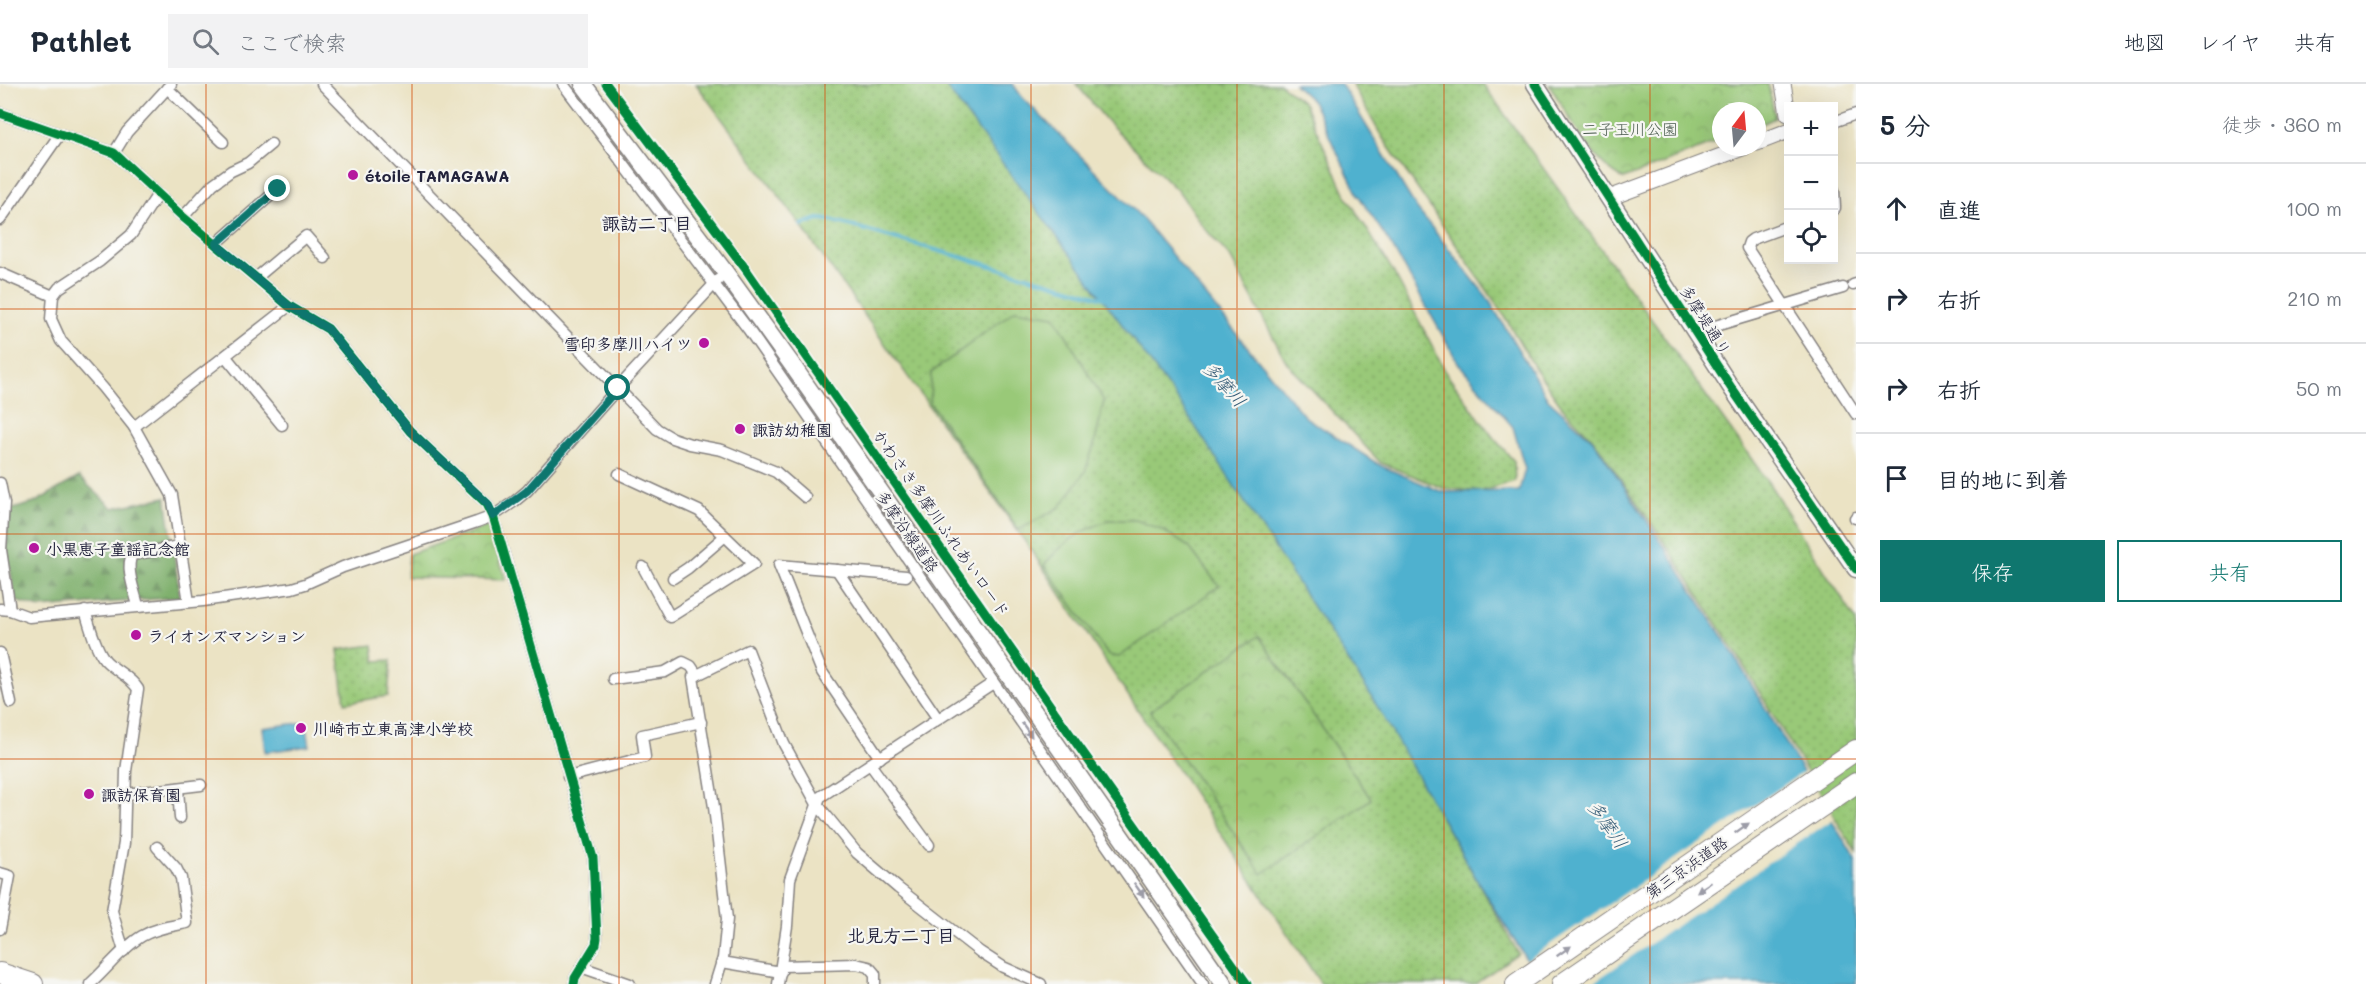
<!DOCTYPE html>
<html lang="ja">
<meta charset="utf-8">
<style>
:root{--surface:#fff;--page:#f2f2f3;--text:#1f2937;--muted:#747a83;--line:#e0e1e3;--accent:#0f766e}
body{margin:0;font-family:Mali,"Klee One",sans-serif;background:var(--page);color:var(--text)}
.controls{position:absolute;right:18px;top:18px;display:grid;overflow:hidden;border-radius:0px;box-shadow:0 6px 24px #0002}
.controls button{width:54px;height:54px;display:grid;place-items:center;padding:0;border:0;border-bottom:2px solid var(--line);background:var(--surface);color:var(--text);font:30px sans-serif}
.compass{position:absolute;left:1712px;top:18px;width:54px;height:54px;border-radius:50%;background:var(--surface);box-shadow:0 6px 24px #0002;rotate:16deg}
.stop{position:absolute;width:18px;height:18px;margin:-14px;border:4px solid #0f766e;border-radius:50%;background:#fff}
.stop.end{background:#0f766e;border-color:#fff;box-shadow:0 2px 6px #0008}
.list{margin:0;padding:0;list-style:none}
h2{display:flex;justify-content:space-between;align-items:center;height:78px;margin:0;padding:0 24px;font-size:26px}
h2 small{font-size:20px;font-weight:400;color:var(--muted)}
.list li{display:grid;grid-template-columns:39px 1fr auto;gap:18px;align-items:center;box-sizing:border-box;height:90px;padding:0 24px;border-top:2px solid var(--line)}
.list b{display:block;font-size:22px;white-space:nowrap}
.list em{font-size:20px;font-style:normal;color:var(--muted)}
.actions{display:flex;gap:12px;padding:18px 24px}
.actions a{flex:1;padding:14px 0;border:2px solid var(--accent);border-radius:0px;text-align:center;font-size:21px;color:var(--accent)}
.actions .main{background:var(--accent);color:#fff}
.icon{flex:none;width:33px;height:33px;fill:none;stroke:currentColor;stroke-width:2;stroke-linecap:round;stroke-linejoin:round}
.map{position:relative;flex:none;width:1856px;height:900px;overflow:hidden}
header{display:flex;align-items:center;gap:36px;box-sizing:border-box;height:84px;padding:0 30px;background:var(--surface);border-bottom:2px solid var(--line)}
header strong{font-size:28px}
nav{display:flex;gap:33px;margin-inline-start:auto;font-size:21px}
.search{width:420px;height:54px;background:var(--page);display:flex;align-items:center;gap:15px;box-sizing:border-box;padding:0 21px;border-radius:0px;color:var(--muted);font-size:22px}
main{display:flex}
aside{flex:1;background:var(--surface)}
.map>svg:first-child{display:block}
.grass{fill:url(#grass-dots);stroke:#5e765a;stroke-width:1.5}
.forest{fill:url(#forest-firs);stroke:#4e6852;stroke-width:1.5}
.park{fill:url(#park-crowns);stroke:#5e765a;stroke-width:1.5}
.pitch{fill:#99c978;stroke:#5e765a;stroke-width:1.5}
.water{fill:#50b1cf;stroke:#396a85;stroke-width:1.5}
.pier{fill:#ebe3c4}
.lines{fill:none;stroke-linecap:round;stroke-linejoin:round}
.stream{stroke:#50b1cf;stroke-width:4}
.street-casing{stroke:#868280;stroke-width:13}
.secondary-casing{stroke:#868280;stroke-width:17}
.primary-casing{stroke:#868280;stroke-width:19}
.highway-casing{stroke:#868280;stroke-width:22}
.street{stroke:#fff;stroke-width:10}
.secondary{stroke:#fff;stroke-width:15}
.primary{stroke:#fff;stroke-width:16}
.highway{stroke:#fff;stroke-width:20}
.cycleway-casing{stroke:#f6f6f2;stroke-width:13}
.cycleway{stroke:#00873e;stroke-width:9}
.oneway{fill:#9c9ca7}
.route{stroke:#0f766e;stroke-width:8}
.grid{fill:none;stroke:#d45411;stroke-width:1.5;stroke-opacity:0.55}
.poi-dot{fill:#b5179e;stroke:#f6f6f2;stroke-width:2}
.labels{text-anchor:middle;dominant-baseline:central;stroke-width:4.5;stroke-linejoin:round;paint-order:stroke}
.park-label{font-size:16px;fill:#4c5c50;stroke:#f6f6f2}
.poi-label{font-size:16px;font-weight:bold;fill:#22223b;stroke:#f6f6f2;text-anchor:start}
.street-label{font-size:16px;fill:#22223b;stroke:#f6f6f2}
.neighbourhood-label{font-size:18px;font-weight:bold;fill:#22223b;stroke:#f6f6f2}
.water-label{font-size:18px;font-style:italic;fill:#345b76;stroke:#f6f6f2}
</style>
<header>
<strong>Pathlet</strong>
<div class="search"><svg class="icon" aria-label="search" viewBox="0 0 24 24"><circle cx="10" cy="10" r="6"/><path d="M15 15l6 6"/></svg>ここで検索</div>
<nav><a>地図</a><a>レイヤ</a><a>共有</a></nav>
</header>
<main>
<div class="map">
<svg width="1856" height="900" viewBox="0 0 1856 900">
<defs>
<pattern id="grass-dots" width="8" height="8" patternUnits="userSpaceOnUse" patternTransform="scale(1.5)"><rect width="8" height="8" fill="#99c978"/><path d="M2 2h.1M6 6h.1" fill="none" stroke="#84ac69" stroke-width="1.8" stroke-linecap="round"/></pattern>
<pattern id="forest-firs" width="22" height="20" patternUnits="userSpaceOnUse" patternTransform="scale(1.5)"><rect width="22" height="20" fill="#7aad68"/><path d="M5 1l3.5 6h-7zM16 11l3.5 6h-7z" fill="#648c57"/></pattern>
<pattern id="park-crowns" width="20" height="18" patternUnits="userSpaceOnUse" patternTransform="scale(1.5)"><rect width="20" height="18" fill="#99c978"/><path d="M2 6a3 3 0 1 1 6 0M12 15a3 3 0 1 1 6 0" fill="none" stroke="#84ac69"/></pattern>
</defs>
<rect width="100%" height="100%" fill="#f6f6f2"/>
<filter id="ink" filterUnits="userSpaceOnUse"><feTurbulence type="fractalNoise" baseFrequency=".0167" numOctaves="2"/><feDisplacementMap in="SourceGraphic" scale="12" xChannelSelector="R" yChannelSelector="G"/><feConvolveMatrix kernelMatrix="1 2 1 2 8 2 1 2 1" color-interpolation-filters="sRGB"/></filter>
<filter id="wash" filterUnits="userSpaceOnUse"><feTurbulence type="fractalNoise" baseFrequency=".008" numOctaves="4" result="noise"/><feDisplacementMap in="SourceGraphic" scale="24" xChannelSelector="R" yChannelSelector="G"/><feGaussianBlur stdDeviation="1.35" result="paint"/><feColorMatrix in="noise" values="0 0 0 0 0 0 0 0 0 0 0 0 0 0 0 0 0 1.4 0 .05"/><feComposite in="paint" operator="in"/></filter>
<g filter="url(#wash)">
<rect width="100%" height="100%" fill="#ebe3c4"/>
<g class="grass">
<path d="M 696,0 L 945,0 L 1180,317 L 1370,608 L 1518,869 L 1475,900 L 1321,900 L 1029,463 L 794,132 Z"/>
<path d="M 1076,0 L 1280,0 L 1304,19 L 1347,113 L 1393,187 L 1448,292 L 1493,353 L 1514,377 L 1515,397 L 1480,408 L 1443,404 L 1381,379 L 1287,279 L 1230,173 L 1201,140 L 1180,109 L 1108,38 Z"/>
<path d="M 1352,0 L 1483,0 L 1768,398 L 1856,536 L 1856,769 L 1731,561 L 1667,462 L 1593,355 L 1563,324 L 1535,284 L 1500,225 L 1382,53 Z"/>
<path d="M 373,561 L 375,577 L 391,576 L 388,612 L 345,619 L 338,566 Z"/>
</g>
<path class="forest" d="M 79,393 L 113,424 L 166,413 L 180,513 L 40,524 L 16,517 L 6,463 L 9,426 L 34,419 Z"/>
<g class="park">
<path d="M 1549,0 L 1768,0 L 1775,34 L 1757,42 L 1757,27 L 1721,27 L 1721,56 L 1624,95 C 1592,80 1568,30 1549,0 Z"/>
<path d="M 489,442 L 506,496 L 407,493 L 409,470 Z"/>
<path d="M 1259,552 L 1371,715 L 1262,790 L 1150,627 Z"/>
</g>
<g class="pitch">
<path d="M 1015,226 L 1055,232 L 1104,317 L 1095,358 L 1085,388 L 1060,423 L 1019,446 L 930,319 L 931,289 Z"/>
<path d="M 1109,436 L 1136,436 L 1164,447 L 1189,463 L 1219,502 L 1119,573 L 1108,571 L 1044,481 C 1064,457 1081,447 1109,436 Z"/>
</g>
<g class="water">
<path d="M 944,0 L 1013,0 L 1022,13 L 1141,133 L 1305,333 L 1381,382 L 1442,408 L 1519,407 L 1525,385 L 1513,343 L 1459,280 L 1391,161 L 1358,111 L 1312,17 L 1294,0 L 1341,0 L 1417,125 L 1487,213 L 1548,315 L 1593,356 L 1665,464 L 1729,563 L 1856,777 L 1856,900 L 1542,900 L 1487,813 L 1370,610 L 1180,319 Z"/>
<path d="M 306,638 L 310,662 L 265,668 L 262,644 Z"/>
</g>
<path class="pier" d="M 1806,686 L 1835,734 L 1591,900 L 1538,900 L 1524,878 Z"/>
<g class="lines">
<path class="stream" d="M 801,141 L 818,135 L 831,136 L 1107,215"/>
</g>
</g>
<g filter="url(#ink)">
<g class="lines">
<defs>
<g id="street">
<path d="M 322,0 L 657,345 L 672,354 L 690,360 L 722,366 L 776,388 L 805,413"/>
<path d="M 563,0 L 748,245 L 1203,900"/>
<path d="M 167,4 L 223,58"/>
<path d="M 0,29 L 114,69 L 183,133 L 289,222 L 328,245 L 410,347 L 487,420 L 493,432 L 593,774 L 597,854 L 596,860 L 575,894 L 574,900"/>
<path d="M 1834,38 L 1856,30"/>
<path d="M 114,69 L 127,48 L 171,0"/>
<path d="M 1834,106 L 1835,124 L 1834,125"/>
<path d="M 158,110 L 131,151 L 100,177 L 59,204 L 53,212 L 51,235 L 61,257 L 103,304 L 134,343 L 172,411 L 189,518"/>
<path d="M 183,133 L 213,100 L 231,87 L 248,79 L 271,60"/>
<path d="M 0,136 L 60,50"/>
<path d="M 1788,142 L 1753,155 L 1749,158 L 1747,164 L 1856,330"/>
<path d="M 216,160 L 278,105"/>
<path d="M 0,189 L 53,212"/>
<path d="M 256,194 L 306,152 L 325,174"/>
<path d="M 1853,201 L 1856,200"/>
<path d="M 1695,248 L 1843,204"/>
<path d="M 226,273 L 282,341"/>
<path d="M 134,343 L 289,222"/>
<path d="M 619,390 L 699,427 L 754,480 L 670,533 L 643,483"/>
<path d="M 0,399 L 4,419 L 1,466 L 10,526"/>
<path d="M 1855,434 L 1856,433"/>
<path d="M 837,486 L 938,635"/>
<path d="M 673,494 L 688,484 L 725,452"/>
<path d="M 138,522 C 135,508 125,484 132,471 L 180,462"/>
<path d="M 0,525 L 10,526 L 29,533 L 203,517 L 292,504 L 305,500 L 343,483 L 477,438 L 493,432 L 515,417 L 527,407 L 618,304 L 719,195"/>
<path d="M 85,527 C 90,542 95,564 105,576 C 115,587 130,592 138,605 L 126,687 L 124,759 L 112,827 L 124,867"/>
<path d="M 0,569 L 11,619"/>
<path d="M 613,595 L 665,588 L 683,578 L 691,582 L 697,591"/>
<path d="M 880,674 L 822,588 L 779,481 L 906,492"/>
<path d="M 870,680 L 929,761"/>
<path d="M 568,693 L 645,673 L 642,651 L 701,638"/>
<path d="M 178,704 L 180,734"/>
<path d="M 126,710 L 201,701"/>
<path d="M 0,789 L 10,792 L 0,845"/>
<path d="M 722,878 L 781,888"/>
<path d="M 782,882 L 856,880 L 869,883 L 875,890 L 875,900"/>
<path d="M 581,883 L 630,900"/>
<path d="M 90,900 C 107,885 122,864 142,852 C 156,844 172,842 187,839 L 181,794 L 176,784 L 157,763"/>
<path d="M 715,900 L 723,874 L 727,835 L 714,723 L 693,593 L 748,566 L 784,660 L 817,720 L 857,769 L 898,804 L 980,868 L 1003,883 L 1041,900"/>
<path d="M 778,900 L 787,842 L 790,795 L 820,713 L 993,599"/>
</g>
<g id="secondary">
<path d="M 1783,0 L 1788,30"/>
<path d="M 1757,59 L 1788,47"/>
<path d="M 1609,114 L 1745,63"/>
</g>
<g id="primary">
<path d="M 583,0 L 725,188 L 790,278 L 1224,900"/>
<path d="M 1535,0 L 1732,305 L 1856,485"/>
</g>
<g id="highway">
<path d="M 0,889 L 33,900"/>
<path d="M 1516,900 L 1856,666"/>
<path d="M 1562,900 L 1856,699"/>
</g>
</defs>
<use href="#street" class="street-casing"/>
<use href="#secondary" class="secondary-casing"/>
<use href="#primary" class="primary-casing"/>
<use href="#highway" class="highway-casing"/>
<use href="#street" class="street"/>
<use href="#secondary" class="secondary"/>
<use href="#primary" class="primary"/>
<use href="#highway" class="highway"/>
<defs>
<g id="cycleway">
<path d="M 606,0 L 745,184 L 1072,653 L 1247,900"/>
<path d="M 1535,0 L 1732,305 L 1856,485"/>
<path d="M 0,29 L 114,69 L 183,133 L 289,222 L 328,245 L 410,347 L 487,420 L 493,432 L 593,774 L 597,854 L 596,860 L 575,894 L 574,900"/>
</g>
</defs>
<use href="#cycleway" class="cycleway-casing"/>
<use href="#cycleway" class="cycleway"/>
</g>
<defs><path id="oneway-solid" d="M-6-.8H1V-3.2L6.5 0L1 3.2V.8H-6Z" transform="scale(1.5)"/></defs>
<g class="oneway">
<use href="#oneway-solid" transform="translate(1027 646) rotate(55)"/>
<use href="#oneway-solid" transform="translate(1742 744) rotate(-35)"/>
<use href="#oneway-solid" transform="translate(1704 803) rotate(146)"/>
<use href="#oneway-solid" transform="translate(1139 806) rotate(55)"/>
<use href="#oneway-solid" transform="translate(1564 867) rotate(-35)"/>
</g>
</g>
<g class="lines" filter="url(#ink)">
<path class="route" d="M 278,105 L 216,160 L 289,222 L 328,245 L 410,347 L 488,420 L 493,432 L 527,407 L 618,304"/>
</g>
<path class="grid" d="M 206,0 L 206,900M 412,0 L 412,900M 619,0 L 619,900M 825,0 L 825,900M 1031,0 L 1031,900M 1237,0 L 1237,900M 1444,0 L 1444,900M 1650,0 L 1650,900M 0,225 L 1856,225M 0,450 L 1856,450M 0,675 L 1856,675"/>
<g class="poi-dot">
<circle cx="353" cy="91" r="6"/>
<circle cx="704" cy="259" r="6"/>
<circle cx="740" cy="345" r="6"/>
<circle cx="34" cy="464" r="6"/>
<circle cx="136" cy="551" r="6"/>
<circle cx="301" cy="644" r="6"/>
<circle cx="89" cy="710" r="6"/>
</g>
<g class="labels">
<g class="park-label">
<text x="1630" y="44">二子玉川公園</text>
</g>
<g class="poi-label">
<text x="365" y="91">étoile TAMAGAWA</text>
<text x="692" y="259" text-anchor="end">雪印多摩川ハイツ</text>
<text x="752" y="345">諏訪幼稚園</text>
<text x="46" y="464">小黒恵子童謡記念館</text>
<text x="148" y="551">ライオンズマンション</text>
<text x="313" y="644">川崎市立東高津小学校</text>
<text x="101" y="710">諏訪保育園</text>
</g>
<g class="street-label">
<text transform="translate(1706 236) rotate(58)">多摩堤通り</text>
<text transform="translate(942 439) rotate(55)">かわさき多摩川ふれあいロード</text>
<text transform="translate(908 447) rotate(55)">多摩沿線道路</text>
<text transform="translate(1686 783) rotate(-35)">第三京浜道路</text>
</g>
<g class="neighbourhood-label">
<text x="647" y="139">諏訪二丁目</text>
<text x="901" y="851">北見方二丁目</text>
</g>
<g class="water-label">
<text transform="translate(1225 300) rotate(48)">多摩川</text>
<text transform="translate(1608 740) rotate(55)">多摩川</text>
</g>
</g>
</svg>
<div class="controls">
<button>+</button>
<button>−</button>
<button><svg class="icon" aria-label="locate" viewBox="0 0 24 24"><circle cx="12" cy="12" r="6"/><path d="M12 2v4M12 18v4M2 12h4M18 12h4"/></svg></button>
</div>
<svg class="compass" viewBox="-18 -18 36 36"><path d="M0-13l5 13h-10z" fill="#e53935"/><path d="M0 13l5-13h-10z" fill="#747a83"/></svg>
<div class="stop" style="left:618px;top:304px"></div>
<div class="stop end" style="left:278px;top:105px"></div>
</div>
<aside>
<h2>5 分<small>徒歩 · 360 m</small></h2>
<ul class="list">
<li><svg class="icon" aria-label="ahead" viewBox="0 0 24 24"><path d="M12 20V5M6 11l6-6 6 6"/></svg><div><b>直進</b></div><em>100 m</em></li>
<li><svg class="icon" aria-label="right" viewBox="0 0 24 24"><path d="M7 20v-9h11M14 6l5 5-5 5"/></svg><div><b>右折</b></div><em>210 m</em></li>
<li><svg class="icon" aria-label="right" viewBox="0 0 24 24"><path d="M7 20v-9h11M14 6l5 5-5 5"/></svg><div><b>右折</b></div><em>50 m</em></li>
<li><svg class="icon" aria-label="arrive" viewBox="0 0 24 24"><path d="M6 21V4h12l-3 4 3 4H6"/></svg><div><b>目的地に到着</b></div></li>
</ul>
<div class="actions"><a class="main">保存</a><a>共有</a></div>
</aside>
</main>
